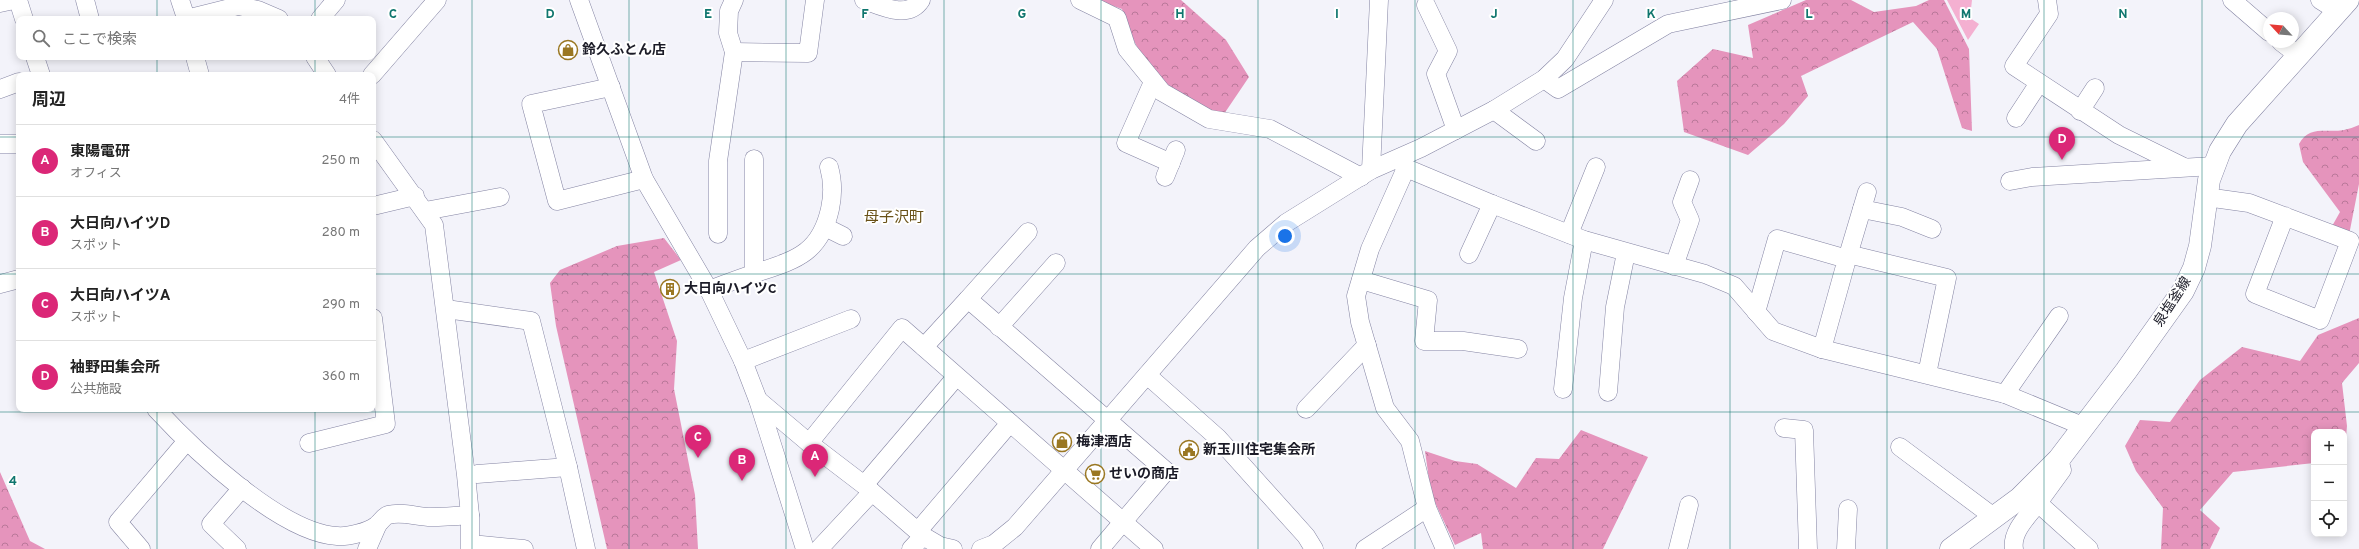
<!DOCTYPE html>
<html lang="ja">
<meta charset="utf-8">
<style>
:root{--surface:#fff;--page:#f2f2f2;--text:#222;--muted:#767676;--line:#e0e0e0;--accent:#db2777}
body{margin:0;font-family:Overpass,"Noto Sans JP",sans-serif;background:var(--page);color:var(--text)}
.controls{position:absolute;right:12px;bottom:12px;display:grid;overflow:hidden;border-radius:8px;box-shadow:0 2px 10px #0003}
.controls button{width:36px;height:36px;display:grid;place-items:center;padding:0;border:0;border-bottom:1px solid var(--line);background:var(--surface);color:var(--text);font:20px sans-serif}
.compass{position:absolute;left:2263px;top:12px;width:36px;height:36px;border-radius:50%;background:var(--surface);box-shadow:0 2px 10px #0003;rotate:296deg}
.you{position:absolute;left:1285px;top:236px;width:14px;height:14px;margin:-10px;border:3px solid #fff;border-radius:50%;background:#1a73e8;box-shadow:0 0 0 6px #1a73e833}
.badge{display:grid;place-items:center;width:26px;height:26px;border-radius:50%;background:var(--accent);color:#fff;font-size:13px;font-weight:700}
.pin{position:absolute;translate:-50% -33px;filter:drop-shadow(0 1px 2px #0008)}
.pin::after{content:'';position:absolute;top:21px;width:14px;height:12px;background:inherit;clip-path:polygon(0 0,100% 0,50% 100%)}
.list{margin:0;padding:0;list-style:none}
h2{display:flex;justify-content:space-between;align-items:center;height:52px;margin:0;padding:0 16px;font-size:17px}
h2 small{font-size:13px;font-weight:400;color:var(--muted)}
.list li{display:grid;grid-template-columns:26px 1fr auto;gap:12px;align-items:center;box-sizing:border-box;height:72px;padding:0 16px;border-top:1px solid var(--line)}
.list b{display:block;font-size:15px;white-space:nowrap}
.list p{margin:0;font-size:13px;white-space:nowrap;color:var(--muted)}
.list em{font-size:13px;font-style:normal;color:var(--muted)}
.icon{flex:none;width:22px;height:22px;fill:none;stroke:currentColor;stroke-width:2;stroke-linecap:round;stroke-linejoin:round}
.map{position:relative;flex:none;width:2359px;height:549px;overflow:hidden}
.search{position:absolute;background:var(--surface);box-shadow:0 2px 10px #0003;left:16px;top:16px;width:360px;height:44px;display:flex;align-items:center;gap:10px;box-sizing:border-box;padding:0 14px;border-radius:8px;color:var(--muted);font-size:15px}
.panel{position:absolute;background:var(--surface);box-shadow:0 2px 10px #0003;left:16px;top:72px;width:360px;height:340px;border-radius:8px}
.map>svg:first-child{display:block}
.green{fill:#f4b0d1}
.forest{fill:url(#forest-crowns)}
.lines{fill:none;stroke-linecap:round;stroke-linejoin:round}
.minor-casing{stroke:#8484a3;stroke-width:19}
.major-casing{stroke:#8484a3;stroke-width:23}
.minor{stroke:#fff;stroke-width:18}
.major{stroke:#fff;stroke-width:22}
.grid{fill:none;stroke:#0f766e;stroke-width:1;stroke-opacity:0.55}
.labels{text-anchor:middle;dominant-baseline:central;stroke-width:4;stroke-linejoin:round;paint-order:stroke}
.poi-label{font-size:14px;font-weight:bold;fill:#1b1b27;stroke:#fff;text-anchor:start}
.street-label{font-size:14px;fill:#1b1b27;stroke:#fff}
.neighbourhood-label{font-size:15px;fill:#695117;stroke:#fff}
.grid-label{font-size:13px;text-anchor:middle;font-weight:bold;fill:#0f766e;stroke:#fff;stroke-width:4;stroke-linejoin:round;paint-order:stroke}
</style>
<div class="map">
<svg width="2359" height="549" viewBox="0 0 2359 549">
<defs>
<pattern id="forest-crowns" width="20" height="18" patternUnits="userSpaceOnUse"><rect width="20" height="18" fill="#e594bc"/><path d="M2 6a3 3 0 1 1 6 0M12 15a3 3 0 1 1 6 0" fill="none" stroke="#b97899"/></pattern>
</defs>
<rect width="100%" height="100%" fill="#f3f3fa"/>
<path class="green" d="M 1947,0 L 1972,0 L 1970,18 L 1979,24 L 1968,40 Z"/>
<g class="forest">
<path d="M 1096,0 L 1181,0 L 1226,40 L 1249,77 L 1224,114 C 1169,102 1137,61 1122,9 Z"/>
<path d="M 1806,0 L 1851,0 L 1874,12 L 1916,6 L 1929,0 L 1944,0 L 1969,49 L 1972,131 L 1962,128 L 1937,49 L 1913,22 L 1801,76 L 1808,96 L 1784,124 L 1748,155 L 1684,132 L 1677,81 L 1713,49 L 1753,58 L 1748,25 Z"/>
<path d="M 2359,125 L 2359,184 L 2349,235 L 2331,228 L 2340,212 L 2303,162 L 2299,144 C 2309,125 2326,133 2344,130 C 2349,129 2354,127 2359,125 Z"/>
<path d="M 664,238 L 681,260 L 654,272 L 677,341 L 674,389 L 695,495 L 698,549 L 607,549 L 556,326 L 550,283 L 560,270 L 617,246 Z"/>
<path d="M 2359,318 L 2359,363 L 2342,383 L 2347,426 L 2344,459 L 2344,432 L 2314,432 L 2314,463 L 2233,472 L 2200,510 L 2220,528 L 2210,549 L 2161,549 L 2163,508 L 2136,471 L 2125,446 L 2140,420 L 2170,422 L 2200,380 L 2242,347 L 2300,361 L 2318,335 Z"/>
<path d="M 1581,430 L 1648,457 L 1603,549 L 1483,549 L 1481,533 L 1455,545 L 1431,494 L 1425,451 L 1455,461 L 1477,464 L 1516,488 L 1536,458 L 1559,459 Z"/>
<path d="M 0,472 L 30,541 L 45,549 L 0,549 Z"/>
</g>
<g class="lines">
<defs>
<g id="minor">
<path d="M 18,0 L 24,19"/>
<path d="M 85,0 L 90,19"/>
<path d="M 180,0 L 186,18 L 184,19"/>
<path d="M 579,0 L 644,179 L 709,290 L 743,361 L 758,400 L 805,549"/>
<path d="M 864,0 C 881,6 908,20 921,0"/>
<path d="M 1080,0 L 1117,18 L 1127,49 L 1162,92 L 1209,119 L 1270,129 L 1361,177"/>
<path d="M 2047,0 L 2049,14 L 2014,66 L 2119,135 L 2184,167"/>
<path d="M 2232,0 L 2269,32"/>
<path d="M 2320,0 L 2339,12"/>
<path d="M 0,3 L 14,0"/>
<path d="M 1426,5 L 1448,51 L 1436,74 L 1456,130"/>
<path d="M 186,19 L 238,6 L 258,10 L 279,19"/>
<path d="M 320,19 L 336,0"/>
<path d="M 2281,42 L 2298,55"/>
<path d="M 734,52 L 808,53 L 815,0"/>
<path d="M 35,57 L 41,75"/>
<path d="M 195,57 L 200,75"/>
<path d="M 315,57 L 327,75"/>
<path d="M 372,75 L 437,0"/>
<path d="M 1544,79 L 1558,89 L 1668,24 L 1782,0"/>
<path d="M 1153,82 L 1126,143 L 1171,163"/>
<path d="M 611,87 L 531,104 L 557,201 L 644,179"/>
<path d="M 0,89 L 19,82"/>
<path d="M 1494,110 L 1536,141"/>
<path d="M 2080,111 L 2095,88"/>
<path d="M 2016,118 L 2039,83"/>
<path d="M 373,140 L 434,225 L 466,475 L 470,515 L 470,549"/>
<path d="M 0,144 L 19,144"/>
<path d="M 754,159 L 754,273"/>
<path d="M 1398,159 L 1406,168 L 1370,249 L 1356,296 L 1360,322 L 1385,408 L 1410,441 L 1427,508 L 1445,549"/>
<path d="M 1406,168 L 1492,204 L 1584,240 L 1705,274 L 1734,286 L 1773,331 L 1822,349 L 2005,394 L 2085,427"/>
<path d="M 1371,170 L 1379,0"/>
<path d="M 1165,177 L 1176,150"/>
<path d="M 2010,181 L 2032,177 L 2213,166"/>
<path d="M 2206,197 L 2249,203 L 2350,241 L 2320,320 L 2255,294 L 2285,216"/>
<path d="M 373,206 L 415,196"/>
<path d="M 1862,209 L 1902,217 L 1932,229"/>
<path d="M 425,211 L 500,197"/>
<path d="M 825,227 L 843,236"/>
<path d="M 718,234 L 718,161 L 734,52 L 728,33 L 729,11 L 734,0"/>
<path d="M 1569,234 L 1596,167"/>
<path d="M 1469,254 L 1492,204"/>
<path d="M 1848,254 L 1947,278 L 1927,374"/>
<path d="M 1847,259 L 1867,192"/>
<path d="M 1674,266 L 1690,220 L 1682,202 L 1690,180"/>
<path d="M 1361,280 L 1428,300 L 1424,341 L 1463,341 L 1518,349"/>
<path d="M 0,284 L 19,279"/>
<path d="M 709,290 C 725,284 740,278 756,273 C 795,260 820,254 830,209 C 833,195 833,181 829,167"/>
<path d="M 968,299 L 1028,232"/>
<path d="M 446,309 L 531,321 L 568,467 L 586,549"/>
<path d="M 1756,312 L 1777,239 L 1847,259 L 1822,349"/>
<path d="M 999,327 L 1056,263"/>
<path d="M 924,347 L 968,299 L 1166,471 L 1100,549"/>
<path d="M 743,361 L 851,319"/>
<path d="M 1147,375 L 1218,438 L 1306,536 L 1314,549"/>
<path d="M 1563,389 L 1573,298 L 1584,240"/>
<path d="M 1608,392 L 1615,307 L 1626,253"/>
<path d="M 2005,394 L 2059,316"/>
<path d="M 758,400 L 809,443 L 864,485 L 923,536 L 940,546 L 953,549"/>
<path d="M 156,409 C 194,450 281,533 337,536 C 348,537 368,532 377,525 C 381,522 384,516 388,515 C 402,511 417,517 431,517 C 444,517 457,516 470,515"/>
<path d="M 1306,409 L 1367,345"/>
<path d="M 1784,428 L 1804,430 L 1808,549"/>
<path d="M 309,443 L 386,424 L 373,318"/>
<path d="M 809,443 L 902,328 L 1154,549"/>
<path d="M 1900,447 L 1995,518"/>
<path d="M 2059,459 L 2062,470 L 2038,503 L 2089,549"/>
<path d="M 477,474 L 568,467"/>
<path d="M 864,485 L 956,377"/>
<path d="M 918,531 L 1010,423"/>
<path d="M 471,544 L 524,549"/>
<path d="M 141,549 L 118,522 L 186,442"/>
<path d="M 237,549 L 211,524 L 242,488"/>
<path d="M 367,549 L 378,524"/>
<path d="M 819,549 L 872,492"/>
<path d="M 911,549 L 923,536"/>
<path d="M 981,549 L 994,544 L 1015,527 L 1257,248 L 1286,223 L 1371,170 L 1421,148 L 1494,110 L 1544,79 L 1565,59 L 1604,0"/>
<path d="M 1365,549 L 1427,508"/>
<path d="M 1678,549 L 1689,505"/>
<path d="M 1846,549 L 1848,509"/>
<path d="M 2014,549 C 2011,532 2028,516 2038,503"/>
</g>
<path id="major" d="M 1951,549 L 2020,498 L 2059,459 L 2126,371 L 2183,291 L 2194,268 L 2200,246 L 2209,180 L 2220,151 L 2237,124 L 2348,0"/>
</defs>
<use href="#minor" class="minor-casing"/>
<use href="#major" class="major-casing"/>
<use href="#minor" class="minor"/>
<use href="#major" class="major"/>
</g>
<path class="grid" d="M 157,0 L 157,19M 315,0 L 315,19M 472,0 L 472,549M 629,0 L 629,549M 786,0 L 786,549M 944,0 L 944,549M 1101,0 L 1101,549M 1258,0 L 1258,549M 1415,0 L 1415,549M 1573,0 L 1573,549M 1730,0 L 1730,549M 1887,0 L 1887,549M 2044,0 L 2044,549M 2202,0 L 2202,549M 157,57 L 157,75M 315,57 L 315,75M 0,137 L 19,137M 373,137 L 2359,137M 0,274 L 19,274M 373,274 L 2359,274M 157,409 L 157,549M 315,409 L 315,549M 0,412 L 2359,412"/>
<defs>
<symbol id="shop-ring" viewBox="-11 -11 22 22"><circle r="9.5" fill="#fff" stroke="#9a7722" stroke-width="1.5"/><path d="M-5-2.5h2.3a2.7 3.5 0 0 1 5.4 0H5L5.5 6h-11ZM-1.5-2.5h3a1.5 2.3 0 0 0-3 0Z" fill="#9a7722"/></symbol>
<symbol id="building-ring" viewBox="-11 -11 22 22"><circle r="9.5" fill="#fff" stroke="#9a7722" stroke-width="1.5"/><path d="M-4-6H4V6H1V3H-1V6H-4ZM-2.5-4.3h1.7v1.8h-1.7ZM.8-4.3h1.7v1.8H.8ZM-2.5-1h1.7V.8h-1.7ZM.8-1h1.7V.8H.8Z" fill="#9a7722"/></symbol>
<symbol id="civic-ring" viewBox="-11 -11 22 22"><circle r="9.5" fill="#fff" stroke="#9a7722" stroke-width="1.5"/><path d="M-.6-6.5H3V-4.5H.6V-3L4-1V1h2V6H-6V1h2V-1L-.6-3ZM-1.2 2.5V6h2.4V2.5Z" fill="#9a7722"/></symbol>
<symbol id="supermarket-ring" viewBox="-11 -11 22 22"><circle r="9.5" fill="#fff" stroke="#9a7722" stroke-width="1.5"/><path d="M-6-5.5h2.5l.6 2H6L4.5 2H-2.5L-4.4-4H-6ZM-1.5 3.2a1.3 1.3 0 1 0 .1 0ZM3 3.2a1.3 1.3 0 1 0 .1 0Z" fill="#9a7722"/></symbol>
</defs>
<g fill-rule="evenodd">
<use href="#shop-ring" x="557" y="39" width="22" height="22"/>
<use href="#building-ring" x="659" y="278" width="22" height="22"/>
<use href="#shop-ring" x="1051" y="431" width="22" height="22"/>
<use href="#civic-ring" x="1178" y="439" width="22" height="22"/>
<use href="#supermarket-ring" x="1084" y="463" width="22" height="22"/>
</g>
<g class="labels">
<g class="poi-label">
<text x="582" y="50">鈴久ふとん店</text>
<text x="684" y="289">大日向ハイツC</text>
<text x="1076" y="442">梅津酒店</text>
<text x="1203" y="450">新玉川住宅集会所</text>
<text x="1109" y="474">せいの商店</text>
</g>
<g class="street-label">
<text transform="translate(2173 302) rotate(-57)">泉塩釜線</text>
</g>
<g class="neighbourhood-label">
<text x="894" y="218">母子沢町</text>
</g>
</g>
<g class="grid-label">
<text x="393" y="18">C</text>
<text x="550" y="18">D</text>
<text x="708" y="18">E</text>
<text x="865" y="18">F</text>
<text x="1022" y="18">G</text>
<text x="1180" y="18">H</text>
<text x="1337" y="18">I</text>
<text x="1494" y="18">J</text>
<text x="1651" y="18">K</text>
<text x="1809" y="18">L</text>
<text x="1966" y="18">M</text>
<text x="2123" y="18">N</text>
<text x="13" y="485">4</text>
</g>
</svg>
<div class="controls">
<button>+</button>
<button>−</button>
<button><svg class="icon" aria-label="locate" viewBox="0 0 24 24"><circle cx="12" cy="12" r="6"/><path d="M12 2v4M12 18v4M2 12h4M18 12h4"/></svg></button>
</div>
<svg class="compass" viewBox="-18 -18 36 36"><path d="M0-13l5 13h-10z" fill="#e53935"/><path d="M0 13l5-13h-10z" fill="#767676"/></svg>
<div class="you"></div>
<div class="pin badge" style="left:815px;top:477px">A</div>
<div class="pin badge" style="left:742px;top:481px">B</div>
<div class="pin badge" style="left:698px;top:458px">C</div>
<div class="pin badge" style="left:2062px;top:160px">D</div>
<div class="search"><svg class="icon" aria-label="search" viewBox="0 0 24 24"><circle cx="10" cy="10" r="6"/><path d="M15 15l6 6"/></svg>ここで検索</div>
<section class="panel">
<h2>周辺<small>4件</small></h2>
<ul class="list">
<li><span class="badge">A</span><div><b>東陽電研</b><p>オフィス</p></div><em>250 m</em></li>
<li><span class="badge">B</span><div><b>大日向ハイツD</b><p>スポット</p></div><em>280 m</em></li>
<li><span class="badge">C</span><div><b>大日向ハイツA</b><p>スポット</p></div><em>290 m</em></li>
<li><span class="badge">D</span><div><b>袖野田集会所</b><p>公共施設</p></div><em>360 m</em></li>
</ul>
</section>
</div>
